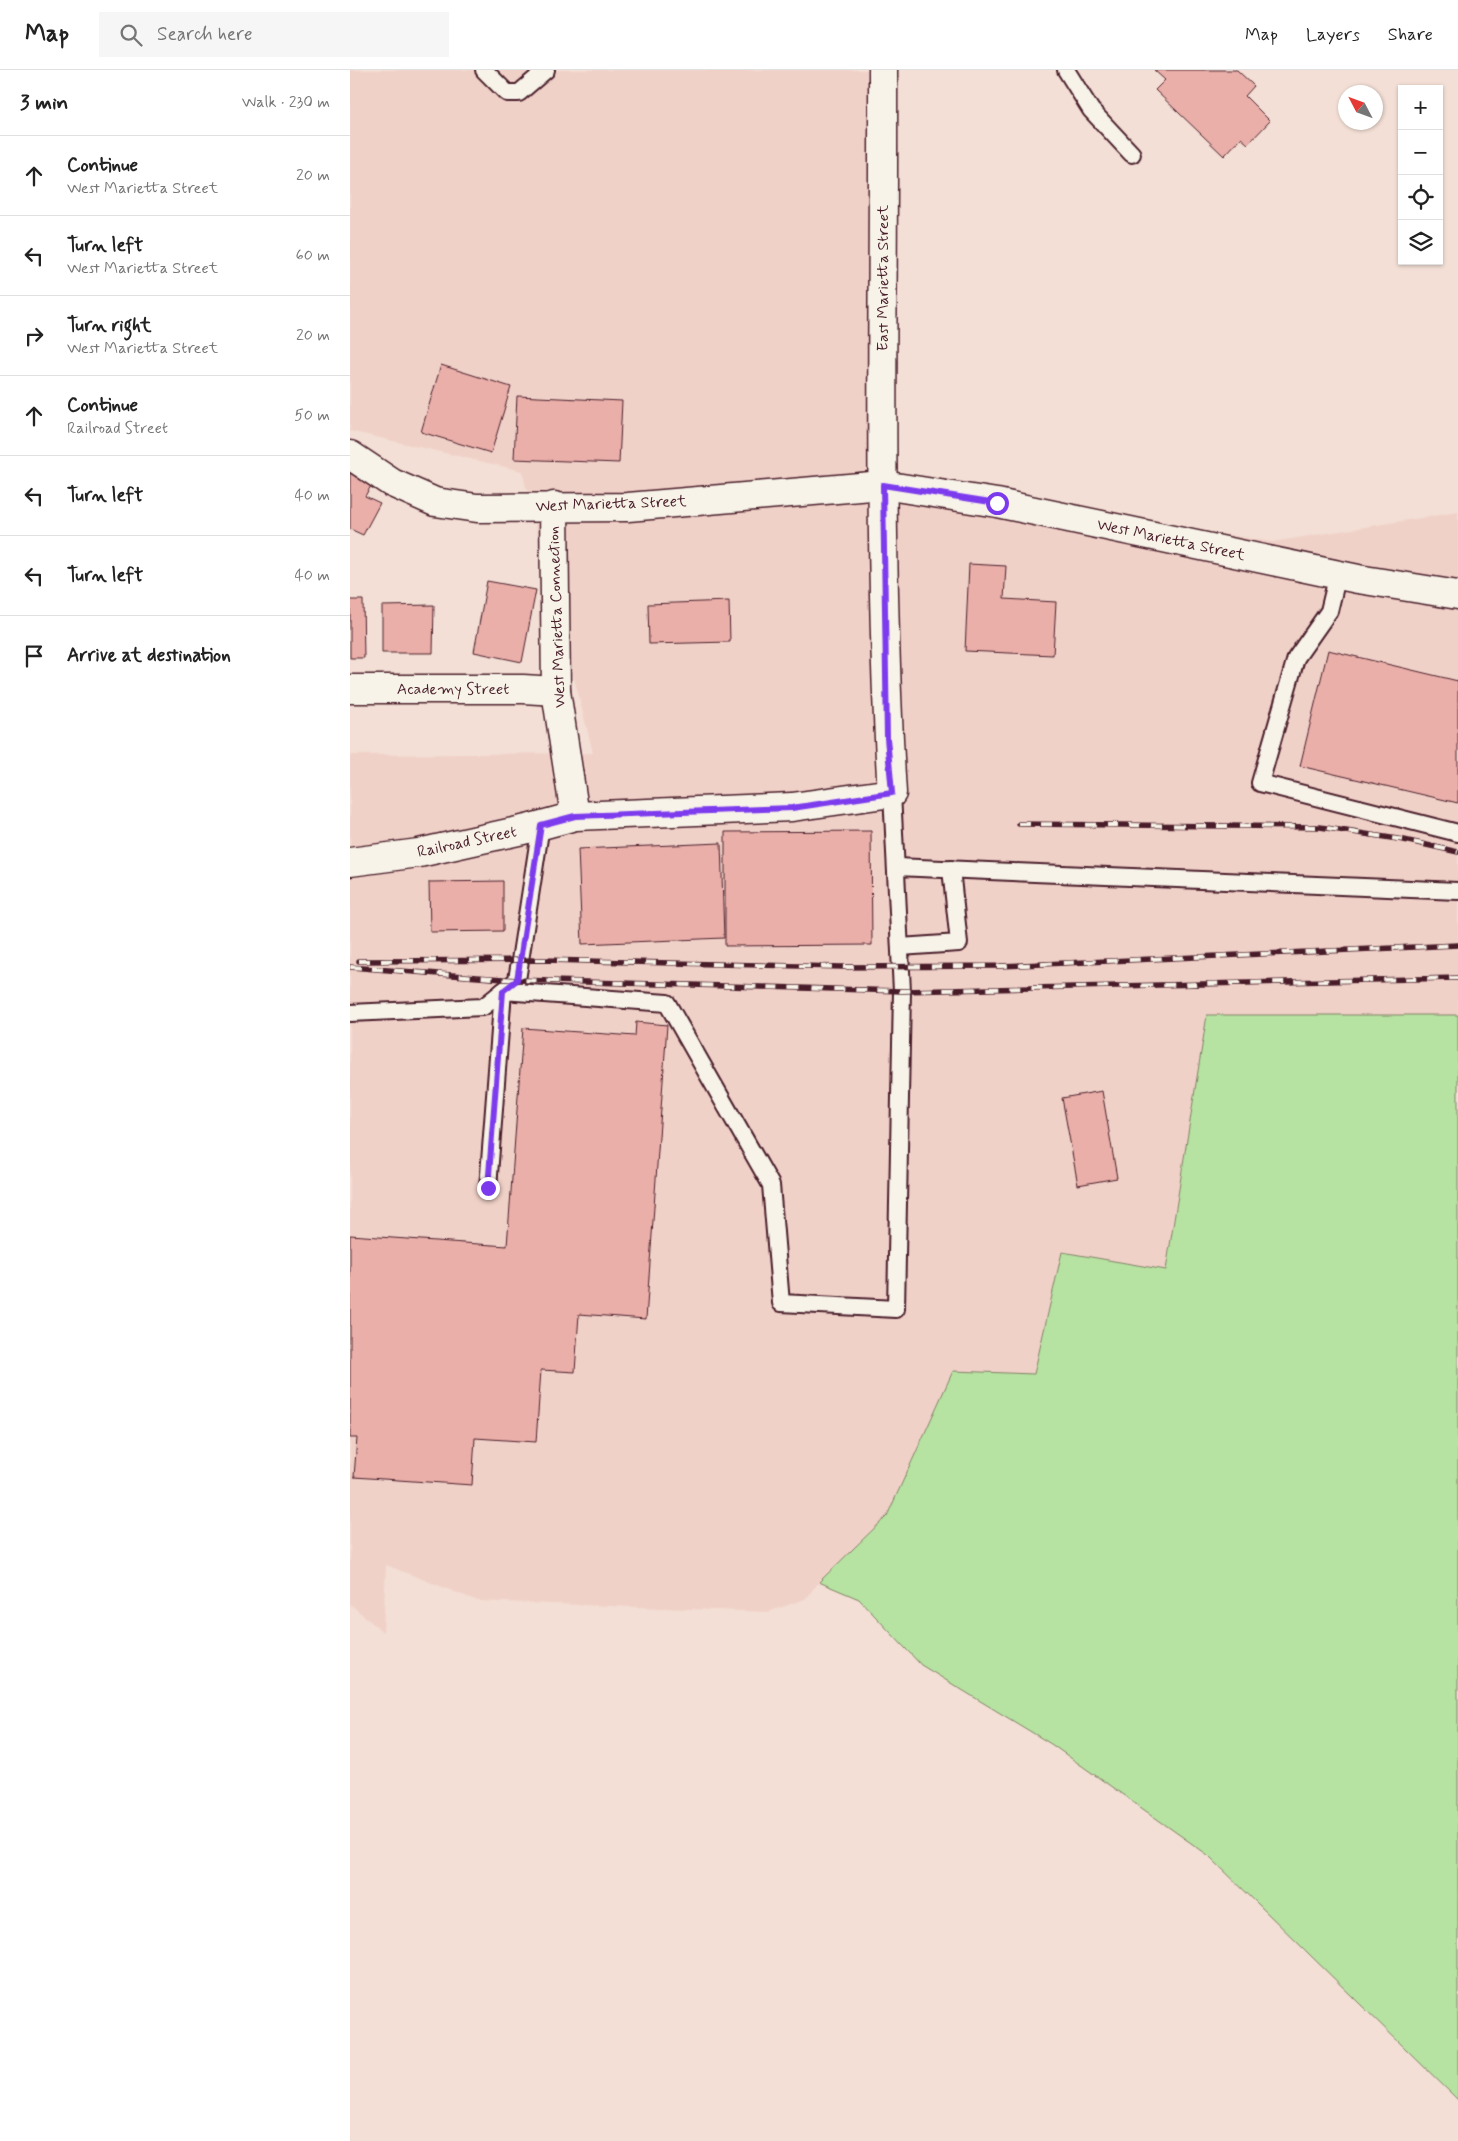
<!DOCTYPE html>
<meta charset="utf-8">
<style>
:root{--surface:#fff;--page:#f6f6f6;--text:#222;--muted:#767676;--line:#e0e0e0}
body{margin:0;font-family:Mynerve,sans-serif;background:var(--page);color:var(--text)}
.controls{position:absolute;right:15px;top:15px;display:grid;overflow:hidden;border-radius:0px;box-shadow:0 1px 4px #0004}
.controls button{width:45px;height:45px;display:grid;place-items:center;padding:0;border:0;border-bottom:1px solid var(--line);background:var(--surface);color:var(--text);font:25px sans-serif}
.compass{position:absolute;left:988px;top:15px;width:45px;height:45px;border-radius:50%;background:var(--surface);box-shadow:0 1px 4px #0004;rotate:311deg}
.stop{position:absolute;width:15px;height:15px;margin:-11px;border:4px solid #7c3aed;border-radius:50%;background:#fff}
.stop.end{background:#7c3aed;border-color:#fff;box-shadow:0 1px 5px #0008}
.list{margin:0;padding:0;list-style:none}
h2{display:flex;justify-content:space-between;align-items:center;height:65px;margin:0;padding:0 20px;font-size:21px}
h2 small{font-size:16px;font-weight:400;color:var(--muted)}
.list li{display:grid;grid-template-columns:32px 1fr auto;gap:15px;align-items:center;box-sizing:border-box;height:80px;padding:0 20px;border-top:1px solid var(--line)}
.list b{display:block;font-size:19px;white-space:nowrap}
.list p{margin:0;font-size:16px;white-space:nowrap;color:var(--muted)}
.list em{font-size:16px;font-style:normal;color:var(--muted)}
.icon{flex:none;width:28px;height:28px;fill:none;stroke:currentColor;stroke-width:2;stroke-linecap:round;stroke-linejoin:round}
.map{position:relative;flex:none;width:1108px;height:2071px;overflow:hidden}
header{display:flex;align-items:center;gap:30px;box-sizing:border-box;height:70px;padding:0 25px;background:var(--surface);border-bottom:1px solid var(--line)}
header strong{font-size:24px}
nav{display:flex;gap:28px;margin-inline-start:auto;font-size:18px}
.search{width:350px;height:45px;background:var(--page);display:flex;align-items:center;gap:12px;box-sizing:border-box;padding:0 18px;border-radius:0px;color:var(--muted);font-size:19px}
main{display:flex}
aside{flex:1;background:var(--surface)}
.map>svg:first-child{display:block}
.built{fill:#f0d1c8}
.green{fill:#b6e3a1;stroke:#808166}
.building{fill:#eaafa9;stroke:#4a1f2b}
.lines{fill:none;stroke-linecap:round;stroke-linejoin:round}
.lane-casing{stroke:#4a1f2b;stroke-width:20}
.street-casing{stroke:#4a1f2b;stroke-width:31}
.secondary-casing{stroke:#4a1f2b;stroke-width:31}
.lane{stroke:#f7f3e8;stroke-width:16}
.street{stroke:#f7f3e8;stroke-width:28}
.secondary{stroke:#f7f3e8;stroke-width:28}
.rail-casing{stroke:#4a1f2b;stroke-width:5.5}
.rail{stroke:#f7f3e8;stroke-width:4;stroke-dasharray:11;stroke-linecap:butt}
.route{stroke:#7c3aed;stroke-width:6}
.labels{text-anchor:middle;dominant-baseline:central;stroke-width:5;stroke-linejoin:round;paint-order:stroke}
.street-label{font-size:16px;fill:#4a1f2b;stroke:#f7f3e8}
</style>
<header>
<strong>Map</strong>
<div class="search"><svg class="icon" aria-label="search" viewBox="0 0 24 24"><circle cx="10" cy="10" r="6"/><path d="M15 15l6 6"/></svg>Search here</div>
<nav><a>Map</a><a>Layers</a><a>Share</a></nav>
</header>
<main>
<aside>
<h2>3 min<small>Walk · 230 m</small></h2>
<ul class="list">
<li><svg class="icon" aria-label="ahead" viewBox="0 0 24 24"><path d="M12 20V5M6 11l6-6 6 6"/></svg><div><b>Continue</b><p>West Marietta Street</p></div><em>20 m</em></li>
<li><svg class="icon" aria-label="left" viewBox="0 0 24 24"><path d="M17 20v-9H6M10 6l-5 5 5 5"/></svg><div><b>Turn left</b><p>West Marietta Street</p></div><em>60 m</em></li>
<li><svg class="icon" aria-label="right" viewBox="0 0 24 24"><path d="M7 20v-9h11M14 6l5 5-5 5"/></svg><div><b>Turn right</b><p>West Marietta Street</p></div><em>20 m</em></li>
<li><svg class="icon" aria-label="ahead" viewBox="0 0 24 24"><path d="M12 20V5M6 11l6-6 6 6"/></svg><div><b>Continue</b><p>Railroad Street</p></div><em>50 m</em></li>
<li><svg class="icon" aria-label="left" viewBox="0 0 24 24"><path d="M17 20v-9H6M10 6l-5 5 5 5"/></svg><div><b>Turn left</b></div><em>40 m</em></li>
<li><svg class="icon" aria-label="left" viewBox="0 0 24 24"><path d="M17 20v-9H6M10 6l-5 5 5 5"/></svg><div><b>Turn left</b></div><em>40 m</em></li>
<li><svg class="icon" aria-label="arrive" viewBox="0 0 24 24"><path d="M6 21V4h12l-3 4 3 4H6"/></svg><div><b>Arrive at destination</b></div></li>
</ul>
</aside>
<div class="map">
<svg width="1108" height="2071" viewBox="0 0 1108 2071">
<rect width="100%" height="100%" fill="#f3dfd5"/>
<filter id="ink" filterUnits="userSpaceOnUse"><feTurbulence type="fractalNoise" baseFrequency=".02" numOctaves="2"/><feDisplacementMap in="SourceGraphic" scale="10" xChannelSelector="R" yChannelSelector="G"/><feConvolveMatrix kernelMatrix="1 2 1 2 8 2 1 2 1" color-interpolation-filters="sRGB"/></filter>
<g filter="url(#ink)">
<path class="built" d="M 0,0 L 517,0 L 545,411 L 922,472 L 1108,442 L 1108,945 L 857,945 L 816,1200 L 712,1182 L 684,1304 L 603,1301 L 537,1446 L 469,1512 L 455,1529 L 418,1542 L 128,1531 L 36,1495 L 33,1562 L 0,1534 L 0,685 L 243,683 L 172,401 L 0,361 Z"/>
<path class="green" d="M 857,945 L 1108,945 L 1108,2030 L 858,1785 L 701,1674 L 571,1595 L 509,1529 L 469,1512 L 537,1446 L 603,1301 L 684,1304 L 712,1182 L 816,1200 Z"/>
<g class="building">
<path d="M 804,0 L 887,0 L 904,16 L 895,26 L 920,51 L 898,74 L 891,68 L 874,86 L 805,20 L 815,10 Z"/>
<path d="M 91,295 L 161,317 L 141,383 L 71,362 Z"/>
<path d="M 167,326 L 272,331 L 269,393 L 164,389 Z"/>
<path d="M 0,398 L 24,411 L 15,426 L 30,433 L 13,465 L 0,459 Z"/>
<path d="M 619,494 L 656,496 L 654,529 L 706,532 L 703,585 L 615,581 Z"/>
<path d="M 137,511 L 186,520 L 172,592 L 124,582 Z"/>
<path d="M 0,530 L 13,530 L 14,588 L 0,588 Z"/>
<path d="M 379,531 L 380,572 L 299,574 L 298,534 Z"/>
<path d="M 84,535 L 83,583 L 32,583 L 32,536 Z"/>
<path d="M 978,580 L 1108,611 L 1108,733 L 950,696 Z"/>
<path d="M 521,761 L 522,875 L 375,876 L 375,762 Z"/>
<path d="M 371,773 L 374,868 L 232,874 L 228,779 Z"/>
<path d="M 153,811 L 153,861 L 80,862 L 79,812 Z"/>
<path d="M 286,952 L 317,955 L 296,1249 L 229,1244 L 225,1302 L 191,1300 L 186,1372 L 125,1368 L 122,1415 L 4,1407 L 7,1368 L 0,1368 L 0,1165 L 157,1176 L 173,958 L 285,966 Z"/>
<path d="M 752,1021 L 767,1108 L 728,1115 L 712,1028 Z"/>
</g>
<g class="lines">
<defs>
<g id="lane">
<path d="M 134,0 L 157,23 L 169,23 L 196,0"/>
<path d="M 716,0 L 741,40 L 782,84"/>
<path d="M 988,504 L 979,541 L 946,588 L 910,713 L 1108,763"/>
<path d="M 546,797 L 1108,821"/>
<path d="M 550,877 L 609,873 L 601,799"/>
<path d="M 0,943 L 133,937 L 167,910 L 191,755"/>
<path d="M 138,1118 L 153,921 L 317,933 L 421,1115 L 431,1233 L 546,1239 L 552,921 L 542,723"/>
</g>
<g id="street">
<path d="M 204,436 L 206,621 L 225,746"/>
<path d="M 0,619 L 173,619 L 206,621"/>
<path d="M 0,792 L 69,783 L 177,759 L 225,746 L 442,737 L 542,723 C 527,483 534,241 533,0"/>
</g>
<path id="secondary" d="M 0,385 L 42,413 L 85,432 L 127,438 L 278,437 L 533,415 L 647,433 L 1008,509 L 1108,525"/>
</defs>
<use href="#lane" class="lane-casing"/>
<use href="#street" class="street-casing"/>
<use href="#secondary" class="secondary-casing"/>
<use href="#lane" class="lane"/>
<use href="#street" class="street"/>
<use href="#secondary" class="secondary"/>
<defs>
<g id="rail">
<path d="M 669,754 L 970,757 L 1054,770 L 1108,782"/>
<path d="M 9,891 L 193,890 L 493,897 L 650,896 L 1108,875"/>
<path d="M 0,897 L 167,910 L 552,921 L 1108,908"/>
</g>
</defs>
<use href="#rail" class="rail-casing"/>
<use href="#rail" class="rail"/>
</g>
</g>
<g class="lines" filter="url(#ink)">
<path class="route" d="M 138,1118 L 153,921 L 167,910 L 191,755 L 225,746 L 442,738 L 542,723 L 537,668 L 533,415 L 647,433"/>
</g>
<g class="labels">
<g class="street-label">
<text transform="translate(533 208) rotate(-90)">East Marietta Street</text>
<text transform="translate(261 434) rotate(-2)">West Marietta Street</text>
<text transform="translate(821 470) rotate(12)">West Marietta Street</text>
<text transform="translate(207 547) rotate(-92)">West Marietta Connection</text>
<text x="103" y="619">Academy Street</text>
<text transform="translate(117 772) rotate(-12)">Railroad Street</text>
</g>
</g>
</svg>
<div class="controls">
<button>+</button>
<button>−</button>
<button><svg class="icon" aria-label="locate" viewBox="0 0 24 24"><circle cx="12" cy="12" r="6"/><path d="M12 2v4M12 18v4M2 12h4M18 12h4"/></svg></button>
<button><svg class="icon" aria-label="layers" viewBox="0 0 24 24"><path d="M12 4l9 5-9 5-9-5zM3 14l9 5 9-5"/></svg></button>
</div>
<svg class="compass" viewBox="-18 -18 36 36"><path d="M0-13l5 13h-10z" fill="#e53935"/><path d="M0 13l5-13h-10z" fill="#767676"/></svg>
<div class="stop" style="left:647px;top:433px"></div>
<div class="stop end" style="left:138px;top:1118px"></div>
</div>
</main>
